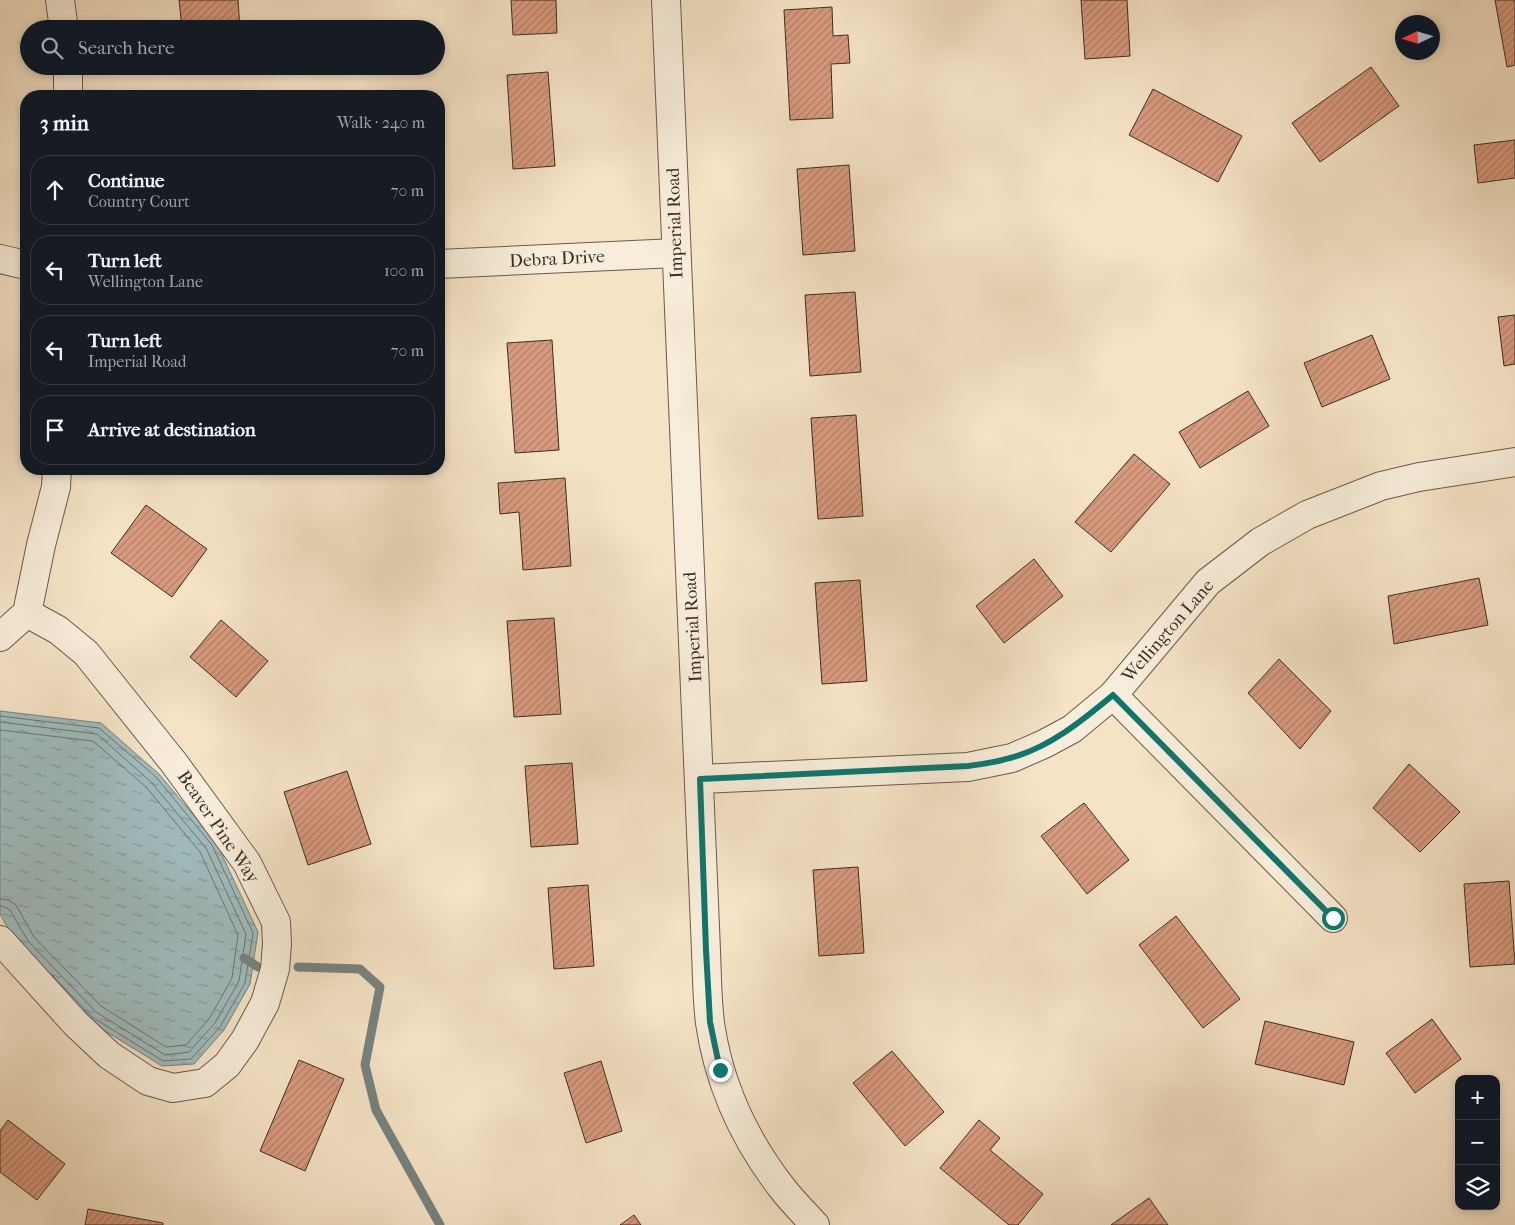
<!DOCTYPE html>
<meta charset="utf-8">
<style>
:root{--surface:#171b24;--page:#242831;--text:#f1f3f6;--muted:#9ea1a6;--line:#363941}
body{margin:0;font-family:"IM FELL French Canon",serif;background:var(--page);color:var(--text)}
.controls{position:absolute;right:15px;bottom:15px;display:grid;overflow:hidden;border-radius:10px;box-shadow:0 2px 8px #0003}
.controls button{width:45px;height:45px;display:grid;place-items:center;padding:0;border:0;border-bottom:1px solid var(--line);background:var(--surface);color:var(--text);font:25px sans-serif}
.compass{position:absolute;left:1395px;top:15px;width:45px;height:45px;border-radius:50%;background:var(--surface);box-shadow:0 2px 8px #0003;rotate:266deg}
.stop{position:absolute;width:15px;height:15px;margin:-11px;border:4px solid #0f766e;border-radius:50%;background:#fff}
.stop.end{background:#0f766e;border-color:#fff;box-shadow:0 1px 5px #0008}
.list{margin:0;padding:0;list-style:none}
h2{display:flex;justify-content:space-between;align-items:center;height:65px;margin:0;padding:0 20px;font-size:21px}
h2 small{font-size:16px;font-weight:400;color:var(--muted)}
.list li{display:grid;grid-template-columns:32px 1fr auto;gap:15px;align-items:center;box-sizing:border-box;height:70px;margin:0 10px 10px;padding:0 10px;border:1px solid var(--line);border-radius:20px}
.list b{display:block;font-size:19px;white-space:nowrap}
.list p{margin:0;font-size:16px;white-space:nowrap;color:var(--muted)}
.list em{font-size:16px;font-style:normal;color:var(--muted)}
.icon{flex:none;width:28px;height:28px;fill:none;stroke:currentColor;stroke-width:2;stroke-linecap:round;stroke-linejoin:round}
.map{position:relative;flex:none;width:1515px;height:1225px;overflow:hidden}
.search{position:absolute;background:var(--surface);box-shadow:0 2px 8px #0003;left:20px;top:20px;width:425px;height:55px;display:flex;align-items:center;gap:12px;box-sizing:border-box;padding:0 18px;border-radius:28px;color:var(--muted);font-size:19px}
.panel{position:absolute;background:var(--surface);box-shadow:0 2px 8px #0003;left:20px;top:90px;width:425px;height:385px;border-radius:20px}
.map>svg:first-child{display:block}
.water{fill:url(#water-ripples);stroke:#778380}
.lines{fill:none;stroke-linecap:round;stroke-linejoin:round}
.shore{stroke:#6d7570;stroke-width:1}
.stream{stroke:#778380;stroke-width:9}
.building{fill:url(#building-hatch);stroke:#3a2e22}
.minor-casing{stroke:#695b4b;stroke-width:30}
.minor{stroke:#f8edda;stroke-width:28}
.route{stroke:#0f766e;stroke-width:6}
.labels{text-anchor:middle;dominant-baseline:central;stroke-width:4;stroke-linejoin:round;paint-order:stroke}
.street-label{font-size:18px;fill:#3a2e22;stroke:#f8edda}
</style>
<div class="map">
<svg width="1515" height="1225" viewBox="0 0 1515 1225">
<defs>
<pattern id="water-ripples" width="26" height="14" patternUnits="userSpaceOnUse" patternTransform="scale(1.25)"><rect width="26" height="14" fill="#a0bcbe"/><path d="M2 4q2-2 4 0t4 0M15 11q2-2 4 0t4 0" fill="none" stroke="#83999a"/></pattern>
<pattern id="building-hatch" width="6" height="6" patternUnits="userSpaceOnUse" patternTransform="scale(1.25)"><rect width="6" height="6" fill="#d99b7f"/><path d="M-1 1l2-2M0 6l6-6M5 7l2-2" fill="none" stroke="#b17f68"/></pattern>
</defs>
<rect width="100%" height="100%" fill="#f5e3c6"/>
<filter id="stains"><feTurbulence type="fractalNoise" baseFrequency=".004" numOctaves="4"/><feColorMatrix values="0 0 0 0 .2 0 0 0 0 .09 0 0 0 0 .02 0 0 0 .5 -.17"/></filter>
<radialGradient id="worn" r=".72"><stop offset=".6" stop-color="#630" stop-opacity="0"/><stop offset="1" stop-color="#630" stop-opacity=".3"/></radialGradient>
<path class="water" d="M 0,711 L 101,723 L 159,774 L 216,842 L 258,932 L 250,984 L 224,1030 L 194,1064 L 162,1066 L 89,1021 L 19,948 L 0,914 Z"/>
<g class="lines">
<g class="shore">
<path d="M 0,716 L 99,728 L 156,777 L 212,845 L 253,933 L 245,983 L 220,1027 L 191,1059 L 163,1061 L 92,1017 L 51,974"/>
<path d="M 0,722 L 97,734 L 151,782 L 206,848 L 246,934 L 239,981 L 215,1023 L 189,1052 L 165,1055 L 96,1012 L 28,941 L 10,910 L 5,907 L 0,906"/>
<path d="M 0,730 L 93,741 L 146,787 L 200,852 L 238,935 L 232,978 L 209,1019 L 186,1045 L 166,1047 L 101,1006 L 34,937 L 16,905 L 8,900 L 0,899"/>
</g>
<g class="stream">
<path d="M 244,958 L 258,967"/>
<path d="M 298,967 L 360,969 L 380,987 L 365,1065 L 376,1110 L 440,1225"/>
</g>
</g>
<g class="building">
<path d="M 179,0 L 238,0 L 240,29 L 182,29 Z"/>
<path d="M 511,0 L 556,0 L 557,33 L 513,35 Z"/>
<path d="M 1081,0 L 1127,0 L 1130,56 L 1085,59 Z"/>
<path d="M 1495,0 L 1515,0 L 1515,65 L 1507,67 Z"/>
<path d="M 832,7 L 833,36 L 848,35 L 850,63 L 831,64 L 833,118 L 790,120 L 784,10 Z"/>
<path d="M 1371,67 L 1399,106 L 1320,162 L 1292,123 Z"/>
<path d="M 548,72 L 555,166 L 513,169 L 507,75 Z"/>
<path d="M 1153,89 L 1242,136 L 1218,182 L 1129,135 Z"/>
<path d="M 1515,140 L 1515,178 L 1478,183 L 1474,145 Z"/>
<path d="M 849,165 L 855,251 L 803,255 L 797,169 Z"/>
<path d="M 855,292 L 861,372 L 810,376 L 805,295 Z"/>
<path d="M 1515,315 L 1515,364 L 1504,366 L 1498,317 Z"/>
<path d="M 1372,335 L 1390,379 L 1322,407 L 1304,363 Z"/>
<path d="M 552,340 L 559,450 L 515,453 L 507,343 Z"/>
<path d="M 1248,391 L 1269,426 L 1200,468 L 1179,432 Z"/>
<path d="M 856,415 L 863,516 L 818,519 L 811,418 Z"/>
<path d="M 1134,454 L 1170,484 L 1111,552 L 1075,522 Z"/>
<path d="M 565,478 L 571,566 L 523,570 L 519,512 L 500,514 L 498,483 Z"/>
<path d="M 146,505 L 207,549 L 172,597 L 111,553 Z"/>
<path d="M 1034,559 L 1063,596 L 1004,643 L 976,606 Z"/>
<path d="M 1479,578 L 1488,625 L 1394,644 L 1388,596 Z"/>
<path d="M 860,580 L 867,681 L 822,684 L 815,583 Z"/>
<path d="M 554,618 L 561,714 L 514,717 L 507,621 Z"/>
<path d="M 221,620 L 268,661 L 236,697 L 190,657 Z"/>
<path d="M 1279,659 L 1331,711 L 1300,749 L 1248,693 Z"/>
<path d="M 572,763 L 578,844 L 531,847 L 525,766 Z"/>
<path d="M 1409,764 L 1460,812 L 1420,852 L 1373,808 Z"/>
<path d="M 347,771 L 371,844 L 308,865 L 284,792 Z"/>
<path d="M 1084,803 L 1129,860 L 1087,894 L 1041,836 Z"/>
<path d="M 858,867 L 864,953 L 819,956 L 813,870 Z"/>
<path d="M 1509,881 L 1515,964 L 1470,967 L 1464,884 Z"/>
<path d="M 588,885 L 594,966 L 554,969 L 548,888 Z"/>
<path d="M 1176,916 L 1240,999 L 1203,1028 L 1139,945 Z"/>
<path d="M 1432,1019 L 1461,1059 L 1415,1093 L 1386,1053 Z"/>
<path d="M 1265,1021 L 1354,1042 L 1344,1085 L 1255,1064 Z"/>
<path d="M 892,1051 L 944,1112 L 905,1146 L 853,1083 Z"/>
<path d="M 299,1060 L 344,1079 L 305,1171 L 260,1151 Z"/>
<path d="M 601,1061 L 622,1131 L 586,1143 L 564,1073 Z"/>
<path d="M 8,1120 L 65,1164 L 37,1200 L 0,1172 L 0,1131 Z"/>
<path d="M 979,1120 L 1000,1138 L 990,1150 L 1043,1194 L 1018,1225 L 1009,1225 L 940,1168 Z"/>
<path d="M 1149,1198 L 1168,1225 L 1111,1225 Z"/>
<path d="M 88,1209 L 163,1223 L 163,1225 L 85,1225 Z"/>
<path d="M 634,1215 L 641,1225 L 620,1225 Z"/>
</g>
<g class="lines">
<defs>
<g id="minor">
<path d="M 60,0 L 64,29"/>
<path d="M 666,0 L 706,951 C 707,974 707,999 710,1023 C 719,1085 744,1139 782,1188 C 792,1201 804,1213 815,1225"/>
<path d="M 68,66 L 68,96"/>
<path d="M 0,259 L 26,265"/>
<path d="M 439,264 L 676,253"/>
<path d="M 0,637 L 27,613 L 41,545 L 56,487 L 57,469"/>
<path d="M 1113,695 L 1333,918"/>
<path d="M 700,779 L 968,767 L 1012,758 L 1044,744 L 1072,729 L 1113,695 L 1208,582 L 1260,542 L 1307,515 L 1381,486 L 1419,477 L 1515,462"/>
<path d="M 0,940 L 75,1023 L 109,1055 L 148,1081 L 173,1088 L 205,1083 L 227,1065 L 245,1040 L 265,1003 L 275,969 L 277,944 L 276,922 L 247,863 L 174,763 L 86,653 L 58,630 L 27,613"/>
</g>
</defs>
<use href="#minor" class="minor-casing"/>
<use href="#minor" class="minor"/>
</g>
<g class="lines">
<path class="route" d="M 720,1070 L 710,1022 L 706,950 L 700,779 L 968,766 C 982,764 997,762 1010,758 C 1049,748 1083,720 1113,695 L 1333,918"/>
</g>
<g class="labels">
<g class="street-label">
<text transform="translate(675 223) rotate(-92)">Imperial Road</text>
<text transform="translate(557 259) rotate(-3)">Debra Drive</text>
<text transform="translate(693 627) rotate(-93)">Imperial Road</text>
<text transform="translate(1168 631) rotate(-49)">Wellington Lane</text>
<text transform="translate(218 827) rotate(56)">Beaver Pine Way</text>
</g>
</g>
<rect width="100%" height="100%" filter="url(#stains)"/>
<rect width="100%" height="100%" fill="url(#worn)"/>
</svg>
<div class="controls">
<button>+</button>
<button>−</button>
<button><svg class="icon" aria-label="layers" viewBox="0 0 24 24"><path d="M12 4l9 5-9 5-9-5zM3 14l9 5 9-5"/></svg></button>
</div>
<svg class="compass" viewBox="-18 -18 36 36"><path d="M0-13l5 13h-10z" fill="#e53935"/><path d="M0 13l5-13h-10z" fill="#9ea1a6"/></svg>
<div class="stop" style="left:1333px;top:918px"></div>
<div class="stop end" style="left:720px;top:1070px"></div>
<div class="search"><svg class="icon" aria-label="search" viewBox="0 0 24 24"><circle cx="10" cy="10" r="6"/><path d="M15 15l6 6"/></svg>Search here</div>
<section class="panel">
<h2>3 min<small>Walk · 240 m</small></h2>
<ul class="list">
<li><svg class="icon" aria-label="ahead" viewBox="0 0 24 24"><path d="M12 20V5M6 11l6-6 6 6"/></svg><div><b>Continue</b><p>Country Court</p></div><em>70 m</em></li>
<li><svg class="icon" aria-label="left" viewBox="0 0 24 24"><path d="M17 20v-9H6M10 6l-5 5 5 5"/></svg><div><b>Turn left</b><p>Wellington Lane</p></div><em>100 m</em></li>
<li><svg class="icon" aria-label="left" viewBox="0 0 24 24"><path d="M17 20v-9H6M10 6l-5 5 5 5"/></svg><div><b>Turn left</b><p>Imperial Road</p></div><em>70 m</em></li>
<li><svg class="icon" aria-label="arrive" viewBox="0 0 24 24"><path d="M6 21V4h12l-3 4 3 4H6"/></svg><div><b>Arrive at destination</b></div></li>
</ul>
</section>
</div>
